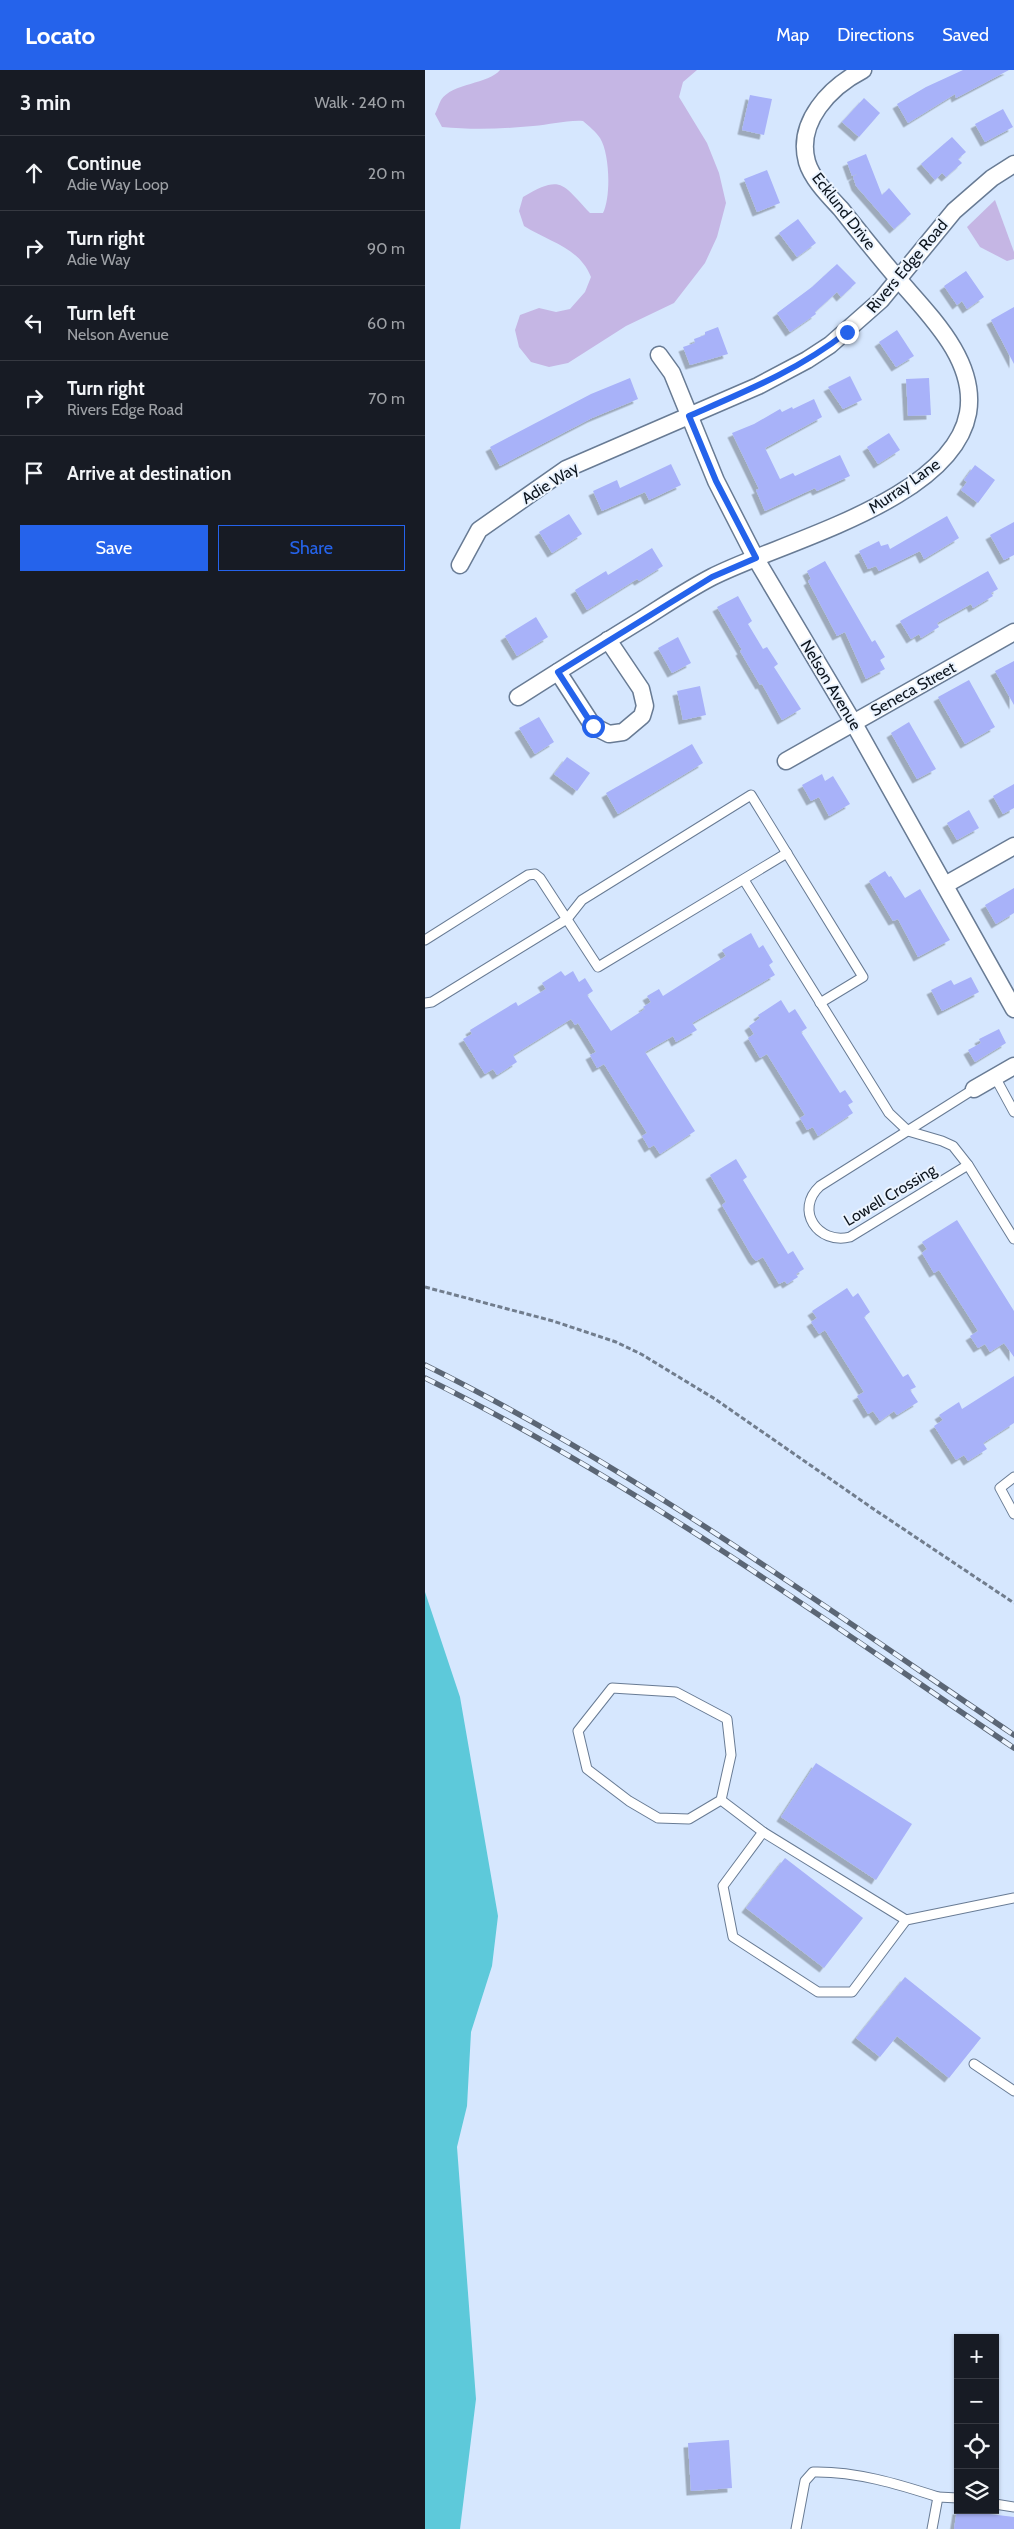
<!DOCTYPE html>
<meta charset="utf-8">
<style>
:root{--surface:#171b24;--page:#20242c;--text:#f1f3f6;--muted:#9ea1a6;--line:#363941;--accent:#2563eb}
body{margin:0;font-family:Cabin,sans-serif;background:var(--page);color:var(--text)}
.controls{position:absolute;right:15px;bottom:15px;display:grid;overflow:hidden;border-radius:0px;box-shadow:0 1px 4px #0004}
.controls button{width:45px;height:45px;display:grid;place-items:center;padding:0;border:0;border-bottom:1px solid var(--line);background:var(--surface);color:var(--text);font:25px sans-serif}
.stop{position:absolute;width:15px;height:15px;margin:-11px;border:4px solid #2563eb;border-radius:50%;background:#fff}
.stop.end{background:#2563eb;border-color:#fff;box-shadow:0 1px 5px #0008}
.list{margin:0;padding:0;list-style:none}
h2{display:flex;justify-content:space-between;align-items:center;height:65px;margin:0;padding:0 20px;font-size:21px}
h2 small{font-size:16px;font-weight:400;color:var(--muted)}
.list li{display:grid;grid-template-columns:32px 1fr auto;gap:15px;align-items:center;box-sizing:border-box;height:75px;padding:0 20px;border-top:1px solid var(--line)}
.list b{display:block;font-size:19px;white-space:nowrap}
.list p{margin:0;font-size:16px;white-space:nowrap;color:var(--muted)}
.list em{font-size:16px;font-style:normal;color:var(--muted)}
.actions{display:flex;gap:10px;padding:15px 20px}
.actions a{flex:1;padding:11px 0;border:1px solid var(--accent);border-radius:0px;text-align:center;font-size:18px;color:var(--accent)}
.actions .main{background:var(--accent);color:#fff}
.icon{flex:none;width:28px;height:28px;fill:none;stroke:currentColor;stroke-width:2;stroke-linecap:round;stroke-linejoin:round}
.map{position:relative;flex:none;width:589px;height:2459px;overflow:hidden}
header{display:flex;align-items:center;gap:30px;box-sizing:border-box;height:70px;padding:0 25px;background:var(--accent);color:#fff}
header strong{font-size:24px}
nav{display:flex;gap:28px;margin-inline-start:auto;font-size:18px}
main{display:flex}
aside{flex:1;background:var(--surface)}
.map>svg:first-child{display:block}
.green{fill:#c5b6e4}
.water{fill:#5dc9da}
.building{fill:#a8b2f9;filter:url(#shadow)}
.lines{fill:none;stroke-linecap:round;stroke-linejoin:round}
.lane-casing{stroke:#687b94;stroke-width:11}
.street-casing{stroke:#687b94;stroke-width:19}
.path{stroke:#717d8d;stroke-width:3;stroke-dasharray:5 2.5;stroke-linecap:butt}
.lane{stroke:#fff;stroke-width:9}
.street{stroke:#fff;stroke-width:16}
.rail-casing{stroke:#5b6675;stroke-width:5.5}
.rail{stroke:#ebf4ff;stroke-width:4;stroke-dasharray:11;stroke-linecap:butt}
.route{stroke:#2563eb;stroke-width:6}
.labels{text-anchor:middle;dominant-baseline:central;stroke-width:4;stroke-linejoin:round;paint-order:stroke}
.street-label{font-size:16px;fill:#0d151e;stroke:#ebf4ff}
</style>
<header>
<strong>Locato</strong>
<nav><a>Map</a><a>Directions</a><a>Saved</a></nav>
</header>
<main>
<aside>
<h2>3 min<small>Walk · 240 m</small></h2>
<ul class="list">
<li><svg class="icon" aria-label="ahead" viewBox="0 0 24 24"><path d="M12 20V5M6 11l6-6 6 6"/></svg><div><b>Continue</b><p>Adie Way Loop</p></div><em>20 m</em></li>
<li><svg class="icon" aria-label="right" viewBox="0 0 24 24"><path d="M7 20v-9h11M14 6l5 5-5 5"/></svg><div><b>Turn right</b><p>Adie Way</p></div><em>90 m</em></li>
<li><svg class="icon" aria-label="left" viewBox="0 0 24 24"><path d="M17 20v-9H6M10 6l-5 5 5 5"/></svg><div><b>Turn left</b><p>Nelson Avenue</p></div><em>60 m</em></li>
<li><svg class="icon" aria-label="right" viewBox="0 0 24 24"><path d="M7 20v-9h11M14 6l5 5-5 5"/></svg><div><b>Turn right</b><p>Rivers Edge Road</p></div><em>70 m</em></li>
<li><svg class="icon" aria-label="arrive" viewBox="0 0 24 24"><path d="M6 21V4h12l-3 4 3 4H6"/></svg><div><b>Arrive at destination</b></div></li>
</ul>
<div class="actions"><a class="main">Save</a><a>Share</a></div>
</aside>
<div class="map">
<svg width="589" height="2459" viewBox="0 0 589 2459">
<defs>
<filter id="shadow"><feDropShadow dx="-4.5" dy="4.5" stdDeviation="0" flood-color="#0004"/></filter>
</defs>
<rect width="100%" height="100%" fill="#d6e7fe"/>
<g class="green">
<path d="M 75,0 L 272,0 L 258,12 L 254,27 L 282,73 L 294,103 L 301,133 L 292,167 L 280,193 L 249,233 L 201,256 L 143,293 L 124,297 L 106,292 L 94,277 L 90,260 L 95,245 L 114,238 L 131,242 L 145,239 L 160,222 L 166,207 C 154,177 124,172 99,156 L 94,141 L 98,127 C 137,104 137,114 165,143 L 178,143 C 186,127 185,84 175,68 C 171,62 164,56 158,51 C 141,50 125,55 108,56 C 78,59 47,60 17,57 L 10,44 C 12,40 14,34 16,30 C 27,13 64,14 75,0 Z"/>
<path d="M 570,130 L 589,182 L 589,189 L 582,191 L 555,177 L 542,157 Z"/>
</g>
<path class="water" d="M 0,1522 L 35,1627 L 73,1846 L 67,1896 L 46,1962 L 42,2036 L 32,2077 L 51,2329 L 35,2459 L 0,2459 Z"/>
<g class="building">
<path d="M 538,0 L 584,0 L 531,28 L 530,24 L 483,53 L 472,34 L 501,17 Z"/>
<path d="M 325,25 L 347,29 L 339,65 L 317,60 Z"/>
<path d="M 439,28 L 455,43 L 434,67 L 417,52 Z"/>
<path d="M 578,39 L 588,57 L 560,72 L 550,54 Z"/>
<path d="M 527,67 L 541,82 L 533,89 L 537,93 L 521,107 L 517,103 L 510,110 L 496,94 Z"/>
<path d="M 441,84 L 457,125 L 464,118 L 486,144 L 469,159 L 431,116 L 428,107 L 432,104 L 427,106 L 422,92 Z"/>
<path d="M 342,100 L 355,133 L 332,142 L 319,109 Z"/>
<path d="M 373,149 L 391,173 L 372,187 L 354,163 Z"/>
<path d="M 412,194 L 431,213 L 416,227 L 412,222 L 390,242 L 391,244 L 365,262 L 352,243 L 387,217 Z"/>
<path d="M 541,201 L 559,227 L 542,239 L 537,231 L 532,235 L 519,216 Z"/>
<path d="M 589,237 L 589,294 L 566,250 Z"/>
<path d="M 293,257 L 303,284 L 265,295 L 258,277 L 270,273 L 269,269 L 280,265 L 280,262 Z"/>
<path d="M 472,260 L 489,286 L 471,297 L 454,272 Z"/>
<path d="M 425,306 L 437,330 L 418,339 L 403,317 Z"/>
<path d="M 205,308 L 213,329 L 167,348 L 75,396 L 65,377 L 166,324 Z"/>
<path d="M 504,308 L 506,345 L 483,346 L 481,309 Z"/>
<path d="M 389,329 L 397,347 L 340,378 L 355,409 L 368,403 L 370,406 L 415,385 L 425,406 L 392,421 L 390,418 L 340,441 L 331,420 L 334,419 L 307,363 L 329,354 L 355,339 L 357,342 L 367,337 L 368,339 Z"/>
<path d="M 464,363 L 475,380 L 453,394 L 442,377 Z"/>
<path d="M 246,394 L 256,415 L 224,430 L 220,422 L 177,441 L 168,421 L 192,410 L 195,418 Z"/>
<path d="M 550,395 L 570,410 L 553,433 L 536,420 L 542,412 L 539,410 Z"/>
<path d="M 144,444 L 157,464 L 127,483 L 114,462 Z"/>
<path d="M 522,446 L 534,468 L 499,489 L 495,481 L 454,501 L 451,496 L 443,499 L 434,481 L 454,471 L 456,476 L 463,474 L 465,479 Z"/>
<path d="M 589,452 L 589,485 L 579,490 L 565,465 Z"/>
<path d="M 227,478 L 238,496 L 214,511 L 212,509 L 162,540 L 150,520 L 181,501 L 183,505 Z"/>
<path d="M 400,491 L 447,572 L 450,570 L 460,587 L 455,590 L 460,599 L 441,609 L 420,562 L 412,566 L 383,511 L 386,509 L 382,501 Z"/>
<path d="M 563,501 L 573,519 L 566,523 L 568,526 L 548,538 L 546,534 L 512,553 L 514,557 L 496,568 L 494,564 L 486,569 L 475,551 Z"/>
<path d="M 313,526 L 327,551 L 323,554 L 338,579 L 342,577 L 353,594 L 349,597 L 376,639 L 357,650 L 337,614 L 335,615 L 315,581 L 317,580 L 292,537 Z"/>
<path d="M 111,547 L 123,567 L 92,586 L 80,566 Z"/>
<path d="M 253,567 L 266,593 L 247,603 L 233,578 Z"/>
<path d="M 589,591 L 589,635 L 570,601 Z"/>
<path d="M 544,610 L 570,657 L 540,674 L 513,627 Z"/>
<path d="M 275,616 L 281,645 L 258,650 L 252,621 Z"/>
<path d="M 114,647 L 129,672 L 110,684 L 94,658 Z"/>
<path d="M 484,652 L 511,699 L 492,709 L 466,663 Z"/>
<path d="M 267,674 L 278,693 L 193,744 L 181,723 Z"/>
<path d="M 142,687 L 165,703 L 152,721 L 129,704 Z"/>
<path d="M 397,704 L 400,711 L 408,706 L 425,734 L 404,746 L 394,727 L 386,731 L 377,715 Z"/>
<path d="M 589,714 L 589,738 L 578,744 L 568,726 Z"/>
<path d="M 544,740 L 554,758 L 532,770 L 522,753 Z"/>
<path d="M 460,801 L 464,807 L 466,806 L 480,828 L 495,819 L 525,870 L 493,887 L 473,849 L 468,851 L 444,811 Z"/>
<path d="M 589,818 L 589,843 L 571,854 L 560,835 Z"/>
<path d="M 326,863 L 334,878 L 338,875 L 348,892 L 344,895 L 350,905 L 267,953 L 272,960 L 251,972 L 248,966 L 220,982 L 270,1061 L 235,1084 L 229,1075 L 224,1078 L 217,1066 L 222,1063 L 179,994 L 172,998 L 165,985 L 171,982 L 153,953 L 150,955 L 146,949 L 88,985 L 92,992 L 72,1005 L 68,999 L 60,1004 L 38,969 L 47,964 L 45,960 L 91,932 L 93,936 L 121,919 L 117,913 L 136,901 L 140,906 L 148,901 L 154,912 L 160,908 L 168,921 L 162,925 L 186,961 L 220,939 L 218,937 L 226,932 L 222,926 L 234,919 L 238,926 L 301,886 L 297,880 Z"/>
<path d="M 546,907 L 554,922 L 517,941 L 506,920 L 526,910 L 529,915 Z"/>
<path d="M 356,930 L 364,943 L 370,939 L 382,958 L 376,962 L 415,1023 L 420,1020 L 428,1032 L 423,1035 L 428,1043 L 393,1066 L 388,1057 L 382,1060 L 375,1048 L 380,1045 L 342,984 L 335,988 L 323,968 L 329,964 L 324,956 L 335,948 L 333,945 Z"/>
<path d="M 574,959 L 581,973 L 550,992 L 543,980 L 556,973 L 554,969 Z"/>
<path d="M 311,1089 L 322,1107 L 318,1110 L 363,1184 L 368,1181 L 379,1199 L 371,1204 L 373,1207 L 362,1214 L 360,1211 L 354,1214 L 338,1187 L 331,1191 L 328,1188 L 297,1135 L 301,1132 L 285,1105 Z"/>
<path d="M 532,1150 L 589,1241 L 589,1287 L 579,1273 L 565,1282 L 560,1274 L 553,1278 L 545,1266 L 553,1261 L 514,1200 L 509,1203 L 497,1183 L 502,1179 L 497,1172 Z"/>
<path d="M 422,1218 L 428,1227 L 433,1223 L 445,1242 L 439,1247 L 478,1307 L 483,1304 L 491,1317 L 485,1320 L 493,1332 L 472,1345 L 469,1341 L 455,1351 L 448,1341 L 443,1344 L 432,1326 L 439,1322 L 400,1260 L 394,1264 L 386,1252 L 392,1248 L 387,1241 Z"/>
<path d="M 589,1306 L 589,1353 L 558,1373 L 562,1379 L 543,1391 L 539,1385 L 531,1390 L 509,1356 L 518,1350 L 514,1345 L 534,1332 L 537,1339 Z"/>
<path d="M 391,1693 L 487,1754 L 451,1810 L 356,1747 Z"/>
<path d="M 360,1788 L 438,1848 L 399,1898 L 321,1838 Z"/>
<path d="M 480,1907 L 556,1968 L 524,2008 L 472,1966 L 455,1987 L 431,1968 Z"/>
<path d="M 304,2370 L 307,2418 L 266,2421 L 263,2373 Z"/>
<path d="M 532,2440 L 589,2447 L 589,2459 L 529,2459 Z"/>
</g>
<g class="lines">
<defs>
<g id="lane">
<path d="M 319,810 L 464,1043 L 483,1061 L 517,1071 L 528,1076 L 543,1095 L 589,1169"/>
<path d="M 0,870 L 103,805 L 110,804 L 115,808 L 173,897 L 362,783"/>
<path d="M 0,933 L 7,932 L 142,849 L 157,830 L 326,725 L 438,907 L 395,933"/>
<path d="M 570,1007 L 589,1042"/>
<path d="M 543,1095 L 425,1167 C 393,1175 369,1140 395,1116 L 549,1019"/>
<path d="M 589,1407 L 575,1418 L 589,1444"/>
<path d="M 187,1618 L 251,1622 L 302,1649 L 306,1685 L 296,1730 L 264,1749 L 233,1748 L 204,1731 L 162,1699 L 153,1661 Z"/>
<path d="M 296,1730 L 338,1762 L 481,1850 L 589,1828"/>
<path d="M 338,1762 L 298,1816 L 308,1867 L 393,1922 L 427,1922 L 481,1850"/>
<path d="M 549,1994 L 589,2021"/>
<path d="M 570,2434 L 589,2437"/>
<path d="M 371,2459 L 380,2411 L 388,2402 C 430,2401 473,2414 513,2427"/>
<path d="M 507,2459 L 513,2427 L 533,2428"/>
</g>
<g id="street">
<path d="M 234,285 L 247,303 L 291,411 L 331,489 L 428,652 L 589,939"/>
<path d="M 35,495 L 54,460 L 141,399 L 333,316 L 382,290 L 405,275 L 456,230 L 529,141 L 567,108 L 589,94"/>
<path d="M 133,602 L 168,656 L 184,664 L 198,662 L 217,646 L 220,636 L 216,619 L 183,570"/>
<path d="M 93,627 C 134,601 175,575 216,550 C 240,535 262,520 287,507 C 355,472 527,431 543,343 C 552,291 505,246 474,210 C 454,187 435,163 416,139 C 404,126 387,109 382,92 C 371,52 405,17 438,0"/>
<path d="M 361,691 L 589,562"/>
<path d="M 520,815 L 589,776"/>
<path d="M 549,1019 L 589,996"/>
</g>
</defs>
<use href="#lane" class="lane-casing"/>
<use href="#street" class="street-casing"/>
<path class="path" d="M 0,1217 L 128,1251 L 191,1272 L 216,1284 L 290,1329 L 450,1440 L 589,1533"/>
<use href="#lane" class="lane"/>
<use href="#street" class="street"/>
<defs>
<g id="rail">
<path d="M 0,1295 C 208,1398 397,1535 589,1665"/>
<path d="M 0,1308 C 208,1411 397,1548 589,1678"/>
</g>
</defs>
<use href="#rail" class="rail-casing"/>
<use href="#rail" class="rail"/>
</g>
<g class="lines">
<path class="route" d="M 168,656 L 133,602 L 287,507 L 331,488 L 291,411 L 264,346 C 319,322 374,300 422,262"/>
</g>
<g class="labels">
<g class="street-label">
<text transform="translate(419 141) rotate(52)">Ecklund Drive</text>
<text transform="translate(482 196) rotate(-50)">Rivers Edge Road</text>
<text transform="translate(125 413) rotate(-32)">Adie Way</text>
<text transform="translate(479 416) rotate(-35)">Murray Lane</text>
<text transform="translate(406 615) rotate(59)">Nelson Avenue</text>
<text transform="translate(488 619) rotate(-29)">Seneca Street</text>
<text transform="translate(465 1125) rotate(-31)">Lowell Crossing</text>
</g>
</g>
</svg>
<div class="controls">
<button>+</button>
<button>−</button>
<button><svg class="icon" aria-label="locate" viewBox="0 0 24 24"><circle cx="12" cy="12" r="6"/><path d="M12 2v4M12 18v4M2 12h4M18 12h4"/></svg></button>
<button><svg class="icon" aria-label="layers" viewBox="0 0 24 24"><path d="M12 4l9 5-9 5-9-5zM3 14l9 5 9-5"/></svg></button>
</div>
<div class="stop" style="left:168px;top:656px"></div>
<div class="stop end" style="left:422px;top:262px"></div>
</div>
</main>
